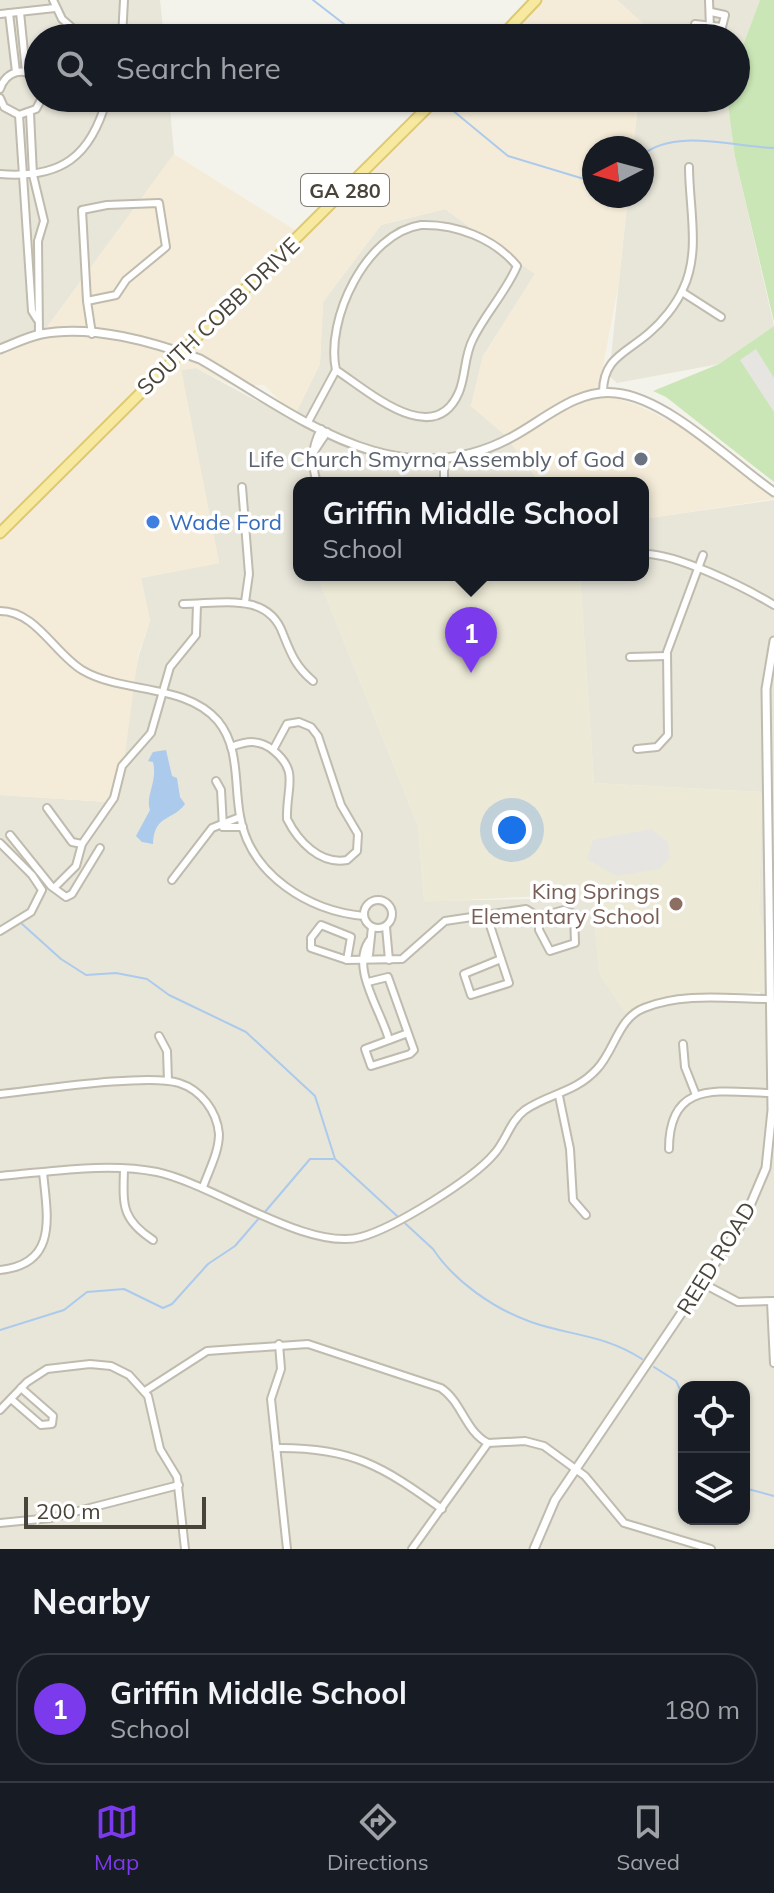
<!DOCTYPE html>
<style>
:root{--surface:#171b24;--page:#242831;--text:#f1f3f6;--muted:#9ea1a6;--line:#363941;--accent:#7c3aed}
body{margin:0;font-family:Mulish,sans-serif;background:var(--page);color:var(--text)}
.controls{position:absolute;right:24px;bottom:24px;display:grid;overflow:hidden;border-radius:16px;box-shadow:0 2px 6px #0004}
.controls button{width:72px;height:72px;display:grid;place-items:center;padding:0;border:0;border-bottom:2px solid var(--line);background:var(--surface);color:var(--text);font:40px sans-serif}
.compass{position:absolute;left:582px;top:136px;width:72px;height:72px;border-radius:50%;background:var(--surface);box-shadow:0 2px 6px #0004;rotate:264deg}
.scale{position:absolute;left:24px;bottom:20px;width:182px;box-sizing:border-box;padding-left:8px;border:4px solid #484439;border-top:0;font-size:22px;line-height:28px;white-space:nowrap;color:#484439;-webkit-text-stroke:6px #fff;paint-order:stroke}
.you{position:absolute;left:512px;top:830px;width:28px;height:28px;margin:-20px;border:6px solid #fff;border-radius:50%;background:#1a73e8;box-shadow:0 0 0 12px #1a73e833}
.badge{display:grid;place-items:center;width:52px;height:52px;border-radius:50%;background:var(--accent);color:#fff;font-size:26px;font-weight:700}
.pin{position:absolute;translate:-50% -66px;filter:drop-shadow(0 2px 4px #0008)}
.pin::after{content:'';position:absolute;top:42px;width:28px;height:24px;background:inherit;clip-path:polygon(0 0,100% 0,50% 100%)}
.popup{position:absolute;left:293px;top:477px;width:356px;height:104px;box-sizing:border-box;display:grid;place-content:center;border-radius:16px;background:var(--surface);filter:drop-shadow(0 2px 6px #0005);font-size:26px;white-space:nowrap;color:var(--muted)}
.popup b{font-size:30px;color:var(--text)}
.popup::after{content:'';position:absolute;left:50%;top:100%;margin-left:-16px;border:16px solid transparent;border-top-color:var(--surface)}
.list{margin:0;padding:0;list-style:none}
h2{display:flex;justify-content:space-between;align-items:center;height:104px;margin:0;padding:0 32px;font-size:34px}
h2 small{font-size:26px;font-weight:400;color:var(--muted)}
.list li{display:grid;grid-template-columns:52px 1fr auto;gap:24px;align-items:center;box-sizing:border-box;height:112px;margin:0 16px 16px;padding:0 16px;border:2px solid var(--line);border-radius:32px}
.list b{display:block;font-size:30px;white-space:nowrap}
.list p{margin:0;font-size:26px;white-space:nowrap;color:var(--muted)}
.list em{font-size:26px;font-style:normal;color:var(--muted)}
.icon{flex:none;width:44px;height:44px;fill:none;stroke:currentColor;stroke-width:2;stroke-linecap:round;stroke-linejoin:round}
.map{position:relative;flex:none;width:774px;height:1549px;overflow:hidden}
.search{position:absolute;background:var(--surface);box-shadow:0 2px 6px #0004;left:24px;right:24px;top:24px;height:88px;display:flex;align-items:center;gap:20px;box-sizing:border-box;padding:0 28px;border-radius:44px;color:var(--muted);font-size:30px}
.sheet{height:232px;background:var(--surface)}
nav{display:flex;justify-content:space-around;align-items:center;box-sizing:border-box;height:112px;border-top:2px solid var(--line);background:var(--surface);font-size:22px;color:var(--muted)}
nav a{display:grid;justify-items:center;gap:4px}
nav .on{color:var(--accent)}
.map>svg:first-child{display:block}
.residential{fill:#e8e5d9;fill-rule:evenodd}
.commercial{fill:#f4ecd8}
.education{fill:#ece9d6}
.green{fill:#cbe6b6}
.parking{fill:#e6e5e2}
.water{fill:#accaec}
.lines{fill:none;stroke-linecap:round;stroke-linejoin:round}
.stream{stroke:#accaec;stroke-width:2}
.minor-casing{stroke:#bfbbae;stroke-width:10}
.tertiary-casing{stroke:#bfbbae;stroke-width:11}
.primary-casing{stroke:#ddc970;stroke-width:13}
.minor{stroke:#fff;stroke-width:6}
.tertiary{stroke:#fff;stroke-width:7}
.primary{stroke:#f8e9a0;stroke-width:9}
.worship-dot{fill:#6b7280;stroke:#fff;stroke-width:3}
.shop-dot{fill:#3f7fe0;stroke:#fff;stroke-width:3}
.education-dot{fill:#8d6e63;stroke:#fff;stroke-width:3}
.labels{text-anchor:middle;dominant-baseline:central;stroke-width:7;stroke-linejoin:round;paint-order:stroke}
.shield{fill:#fff;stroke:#7f7c74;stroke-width:2}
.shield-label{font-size:20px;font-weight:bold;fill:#484439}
.street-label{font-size:22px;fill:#484439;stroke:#fff}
.worship-label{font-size:22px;fill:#5b616d;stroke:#fff;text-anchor:end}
.shop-label{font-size:22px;fill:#366cbe;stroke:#fff;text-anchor:start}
.education-label{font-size:22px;fill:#785e54;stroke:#fff;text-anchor:end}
</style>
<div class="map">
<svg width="774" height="1549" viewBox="0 0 774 1549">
<rect width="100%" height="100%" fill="#f4f3eb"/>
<g class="residential">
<path d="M 0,0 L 160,0 L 164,38 L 38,38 L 38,98 L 169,98 L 174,154 L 42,334 L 0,351 Z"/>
<path d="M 617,0 L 760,0 L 736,64 L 736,38 L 645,38 L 646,27 Z"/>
<path d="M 639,98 L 727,98 L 735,157 L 774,326 L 719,364 L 617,383 L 609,376 L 628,196 L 642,196 L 642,148 L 633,148 Z"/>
<path d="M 445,209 L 535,274 L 483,356 L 471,406 L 505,435 L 540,483 L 299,483 L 299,575 L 317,575 L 418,826 L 424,901 L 593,898 L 599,973 L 626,1013 L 651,1000 L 682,993 L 760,994 L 764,930 L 759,911 L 762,792 L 594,783 L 580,575 L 643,575 L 643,519 L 774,500 L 774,1549 L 0,1549 L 0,795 L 107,802 L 139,655 L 150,621 L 141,578 L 219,563 L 181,370 L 196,368 L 255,400 L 295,415 L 320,364 L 323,302 L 381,225 ZM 684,1387 L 744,1387 L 744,1519 L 684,1519 Z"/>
</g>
<g class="commercial">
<path d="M 541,0 L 617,0 L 647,27 L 645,38 L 502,38 Z"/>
<path d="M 441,98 L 639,98 L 633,148 L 594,148 L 594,196 L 628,196 L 618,288 L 597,398 L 615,398 L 637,405 L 680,426 L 774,494 L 774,499 L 643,519 L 643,483 L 540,483 L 505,435 L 471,406 L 483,356 L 535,274 L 445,209 L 381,225 L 323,302 L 320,364 L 295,415 L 264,385 L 233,386 L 196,368 L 181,370 L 219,563 L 141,578 L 150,621 L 138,655 L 123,770 L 107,802 L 0,795 L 0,351 L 42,334 L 174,154 L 300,233 Z"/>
</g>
<path class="education" d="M 317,575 L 580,575 L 594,783 L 762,792 L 759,911 L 764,930 L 764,992 L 667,996 L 626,1013 L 599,973 L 592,898 L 546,896 L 424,902 L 418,826 Z"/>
<g class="green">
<path d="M 760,0 L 774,0 L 774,322 L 735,157 L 727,98 L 736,98 L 736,64 Z"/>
<path d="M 774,326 L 774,482 L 666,397 L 653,391 L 719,364 Z"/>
</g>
<g class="parking">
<path d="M 756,349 L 774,378 L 774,412 L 740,360 Z"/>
<path d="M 651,829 L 668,842 L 670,858 L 659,869 L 617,876 L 587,859 L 593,840 Z"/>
</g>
<path class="water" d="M 166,750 L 172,776 L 177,778 L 180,797 L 185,804 C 173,821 154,814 153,844 L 142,842 L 136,836 L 150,810 C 145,796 158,781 153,762 L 148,761 L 153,752 Z"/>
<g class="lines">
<g class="stream">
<path d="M 313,0 L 362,38"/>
<path d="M 440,100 L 508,156 L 594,182"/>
<path d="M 642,155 C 676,128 734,147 774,148"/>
<path d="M 21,923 L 61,959 L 86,975 L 116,973 L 147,979 L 169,995 L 246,1032 L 315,1096 L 335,1159 L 433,1249 C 454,1281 494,1309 531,1322 C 571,1336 603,1334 642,1359"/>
<path d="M 264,1213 L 310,1159 L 333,1159"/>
<path d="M 0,1330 L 64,1310 L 87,1292 L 124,1289 L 163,1308 L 172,1304 L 208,1264 L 235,1246 L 260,1217"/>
<path d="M 654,1367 L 676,1381 L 684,1398"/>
<path d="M 744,1488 L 774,1496"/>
</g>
<defs>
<g id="minor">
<path d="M 53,0 L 62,19 L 84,38"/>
<path d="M 709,0 L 710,28"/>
<path d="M 20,12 L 26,72"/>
<path d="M 9,13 L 16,72"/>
<path d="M 0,14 L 55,8"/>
<path d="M 695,24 L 722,27 L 725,15 L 711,12"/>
<path d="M 122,38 L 124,0"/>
<path d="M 0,89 C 6,71 24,66 38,79"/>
<path d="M 0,98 L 4,107 L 19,115 L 36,109 L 42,98"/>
<path d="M 30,113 L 33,175 L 44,221 L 38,241 L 39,334"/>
<path d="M 19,115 L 32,311 L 37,319"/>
<path d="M 0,174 C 61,179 91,157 107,98"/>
<path d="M 421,225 C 456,224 494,238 517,266 C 506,292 485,314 473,339 C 464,356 466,375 459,392 C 434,451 367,390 336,370 C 325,320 366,233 421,225 Z"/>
<path d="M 682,292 L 721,317"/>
<path d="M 87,301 L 82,210 L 107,205 L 159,203 L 166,247 L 126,280 L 116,295 L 87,301 L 92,334"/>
<path d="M 603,392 C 603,358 626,353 649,333 C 662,322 676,305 683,289 C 701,252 689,207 689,167"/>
<path d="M 308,422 L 336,370"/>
<path d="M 313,453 L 327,432"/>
<path d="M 444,458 L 444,483"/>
<path d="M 317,483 C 311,463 311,448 321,429"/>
<path d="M 242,487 L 249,574 L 245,602"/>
<path d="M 643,554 C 674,552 746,588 774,605"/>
<path d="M 183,604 C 219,604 268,591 283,634 C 291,654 296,667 313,681"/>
<path d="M 0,611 C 36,611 54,653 82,670 C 122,694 186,683 218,721 C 240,748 234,784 240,816 C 250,875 309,911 364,916"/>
<path d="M 630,657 L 667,656"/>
<path d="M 299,722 L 311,727 L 318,736 L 341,805 L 358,834 L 357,851 L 347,860 C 320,865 298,841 287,819 C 286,786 300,772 273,750 L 287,724 Z"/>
<path d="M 231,747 C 247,741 259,739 273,750"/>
<path d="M 637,749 L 657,747 L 668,735 L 667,652 L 703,555"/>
<path d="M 216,781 L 221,790 L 223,827"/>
<path d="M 47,808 L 72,842 L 82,844"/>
<path d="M 223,827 L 243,827"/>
<path d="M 10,835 L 51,886 L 66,897 L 72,894 L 100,848"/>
<path d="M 0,843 L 32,875 L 42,890 L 31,912 L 0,931"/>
<path d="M 172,880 L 212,828 L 240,817"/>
<path d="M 54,888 L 76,866 L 82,844 L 114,798 L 122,766 L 151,733 L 170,667 L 196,635 L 197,604"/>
<circle cx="378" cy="914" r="14"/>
<path d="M 564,910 L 574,914 L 575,943 L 550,951 L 539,930 L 539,917 Z"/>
<path d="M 486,913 L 501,959"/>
<path d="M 321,925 L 351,937 L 347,960 L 311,948 L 311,938 Z"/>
<path d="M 386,927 L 389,960"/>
<path d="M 369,941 C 350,968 382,1012 389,1040"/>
<path d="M 501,959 L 509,983 L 471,995 L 464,974 Z"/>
<path d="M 347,960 L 402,959 L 445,921 L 526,909 L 539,917"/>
<path d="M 365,960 L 369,955 L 372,927"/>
<path d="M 368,982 L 388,977 L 414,1050 L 410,1054 L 371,1066 L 365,1049 L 408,1033"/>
<path d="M 159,1036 L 167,1051 L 168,1081"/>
<path d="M 683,1044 L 685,1067 L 696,1095"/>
<path d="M 0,1094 C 38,1090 148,1073 179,1083 C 201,1090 217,1111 219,1134 C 219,1152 209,1170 203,1187"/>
<path d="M 559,1096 L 570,1149 L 573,1200 L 586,1215"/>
<path d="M 669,1149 C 669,1079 719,1092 772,1093"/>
<path d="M 124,1169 C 123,1205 121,1219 153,1240"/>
<path d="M 0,1176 C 50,1172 107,1162 157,1172 C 213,1184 308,1252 361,1237 C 394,1228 472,1180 494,1154 C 506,1141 510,1121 525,1110 C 550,1093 575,1093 597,1069 C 615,1050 618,1018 644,1008 C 683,992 730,999 770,999"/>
<path d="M 0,1270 C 59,1264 47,1215 43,1172"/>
<path d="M 702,1283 L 738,1302 L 774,1301"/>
<path d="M 771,1302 L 774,1363"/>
<path d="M 279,1344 L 281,1369 L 271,1399 L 287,1549"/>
<path d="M 145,1391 L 207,1351 L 308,1344 L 441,1388 C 462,1402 465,1431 488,1443 L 525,1441 L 544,1446 L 585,1476 L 624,1523 L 711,1549"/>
<path d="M 11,1399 L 41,1425 L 52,1424 L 53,1416 L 21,1388"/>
<path d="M 0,1410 L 27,1382 L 47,1369 L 90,1364 L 111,1366 L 129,1375 L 148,1396 L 160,1449 L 177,1477 L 185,1549"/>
<path d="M 276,1448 C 352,1447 382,1466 442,1509"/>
<path d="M 0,1523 L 51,1518 L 179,1485"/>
<path d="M 412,1549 L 488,1443"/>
</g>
<g id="tertiary">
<path d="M 0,349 C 13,344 27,337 41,334 C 92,324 153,342 200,359 C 297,415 396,500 512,437 C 544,420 577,388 616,393 C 667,398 731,462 774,492"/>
<path d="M 534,1549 L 555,1500 L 743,1222 L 766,1168 L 772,1110 L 766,689 L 774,641"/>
</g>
<g id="primary">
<path d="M 500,38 L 536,0"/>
<path d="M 0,533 L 437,98"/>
</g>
</defs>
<use href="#minor" class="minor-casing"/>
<use href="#tertiary" class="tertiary-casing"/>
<use href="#primary" class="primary-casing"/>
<use href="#minor" class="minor"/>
<use href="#tertiary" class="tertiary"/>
<use href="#primary" class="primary"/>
</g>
<circle class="worship-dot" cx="641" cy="459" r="8"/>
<circle class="shop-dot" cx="153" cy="522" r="8"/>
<circle class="education-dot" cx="676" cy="904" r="8"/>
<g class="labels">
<rect class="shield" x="301" y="174" width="88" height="32" rx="6"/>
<g class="shield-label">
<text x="345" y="190">GA 280</text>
</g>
<g class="street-label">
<text transform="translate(218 316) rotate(-44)">SOUTH COBB DRIVE</text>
<text transform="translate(716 1258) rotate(-58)">REED ROAD</text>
</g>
<g class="worship-label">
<text x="625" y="459">Life Church Smyrna Assembly of God</text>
</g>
<g class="shop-label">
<text x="169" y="522">Wade Ford</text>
</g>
<g class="education-label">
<text x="660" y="891">King Springs<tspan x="660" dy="25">Elementary School</tspan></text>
</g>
</g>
</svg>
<div class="controls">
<button><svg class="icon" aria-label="locate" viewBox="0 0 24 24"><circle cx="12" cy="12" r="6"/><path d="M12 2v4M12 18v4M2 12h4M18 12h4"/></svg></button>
<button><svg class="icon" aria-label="layers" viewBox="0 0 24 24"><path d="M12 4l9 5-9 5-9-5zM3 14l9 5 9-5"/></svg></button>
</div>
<svg class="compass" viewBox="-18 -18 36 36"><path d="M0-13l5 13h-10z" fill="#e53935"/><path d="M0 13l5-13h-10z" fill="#9ea1a6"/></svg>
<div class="scale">200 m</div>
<div class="you"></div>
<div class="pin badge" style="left:471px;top:673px">1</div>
<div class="popup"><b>Griffin Middle School</b>School</div>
<div class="search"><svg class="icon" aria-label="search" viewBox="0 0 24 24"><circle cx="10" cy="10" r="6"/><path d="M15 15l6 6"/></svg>Search here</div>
</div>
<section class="sheet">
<h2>Nearby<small></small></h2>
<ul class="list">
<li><span class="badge">1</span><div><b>Griffin Middle School</b><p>School</p></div><em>180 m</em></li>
</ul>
</section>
<nav>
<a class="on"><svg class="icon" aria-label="map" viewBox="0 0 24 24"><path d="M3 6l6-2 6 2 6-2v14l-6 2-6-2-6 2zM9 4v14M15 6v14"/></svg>Map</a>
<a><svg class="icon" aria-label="directions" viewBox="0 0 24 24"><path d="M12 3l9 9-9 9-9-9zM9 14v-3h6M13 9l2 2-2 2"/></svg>Directions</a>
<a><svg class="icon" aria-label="saved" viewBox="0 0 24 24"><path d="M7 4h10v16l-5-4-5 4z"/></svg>Saved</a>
</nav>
